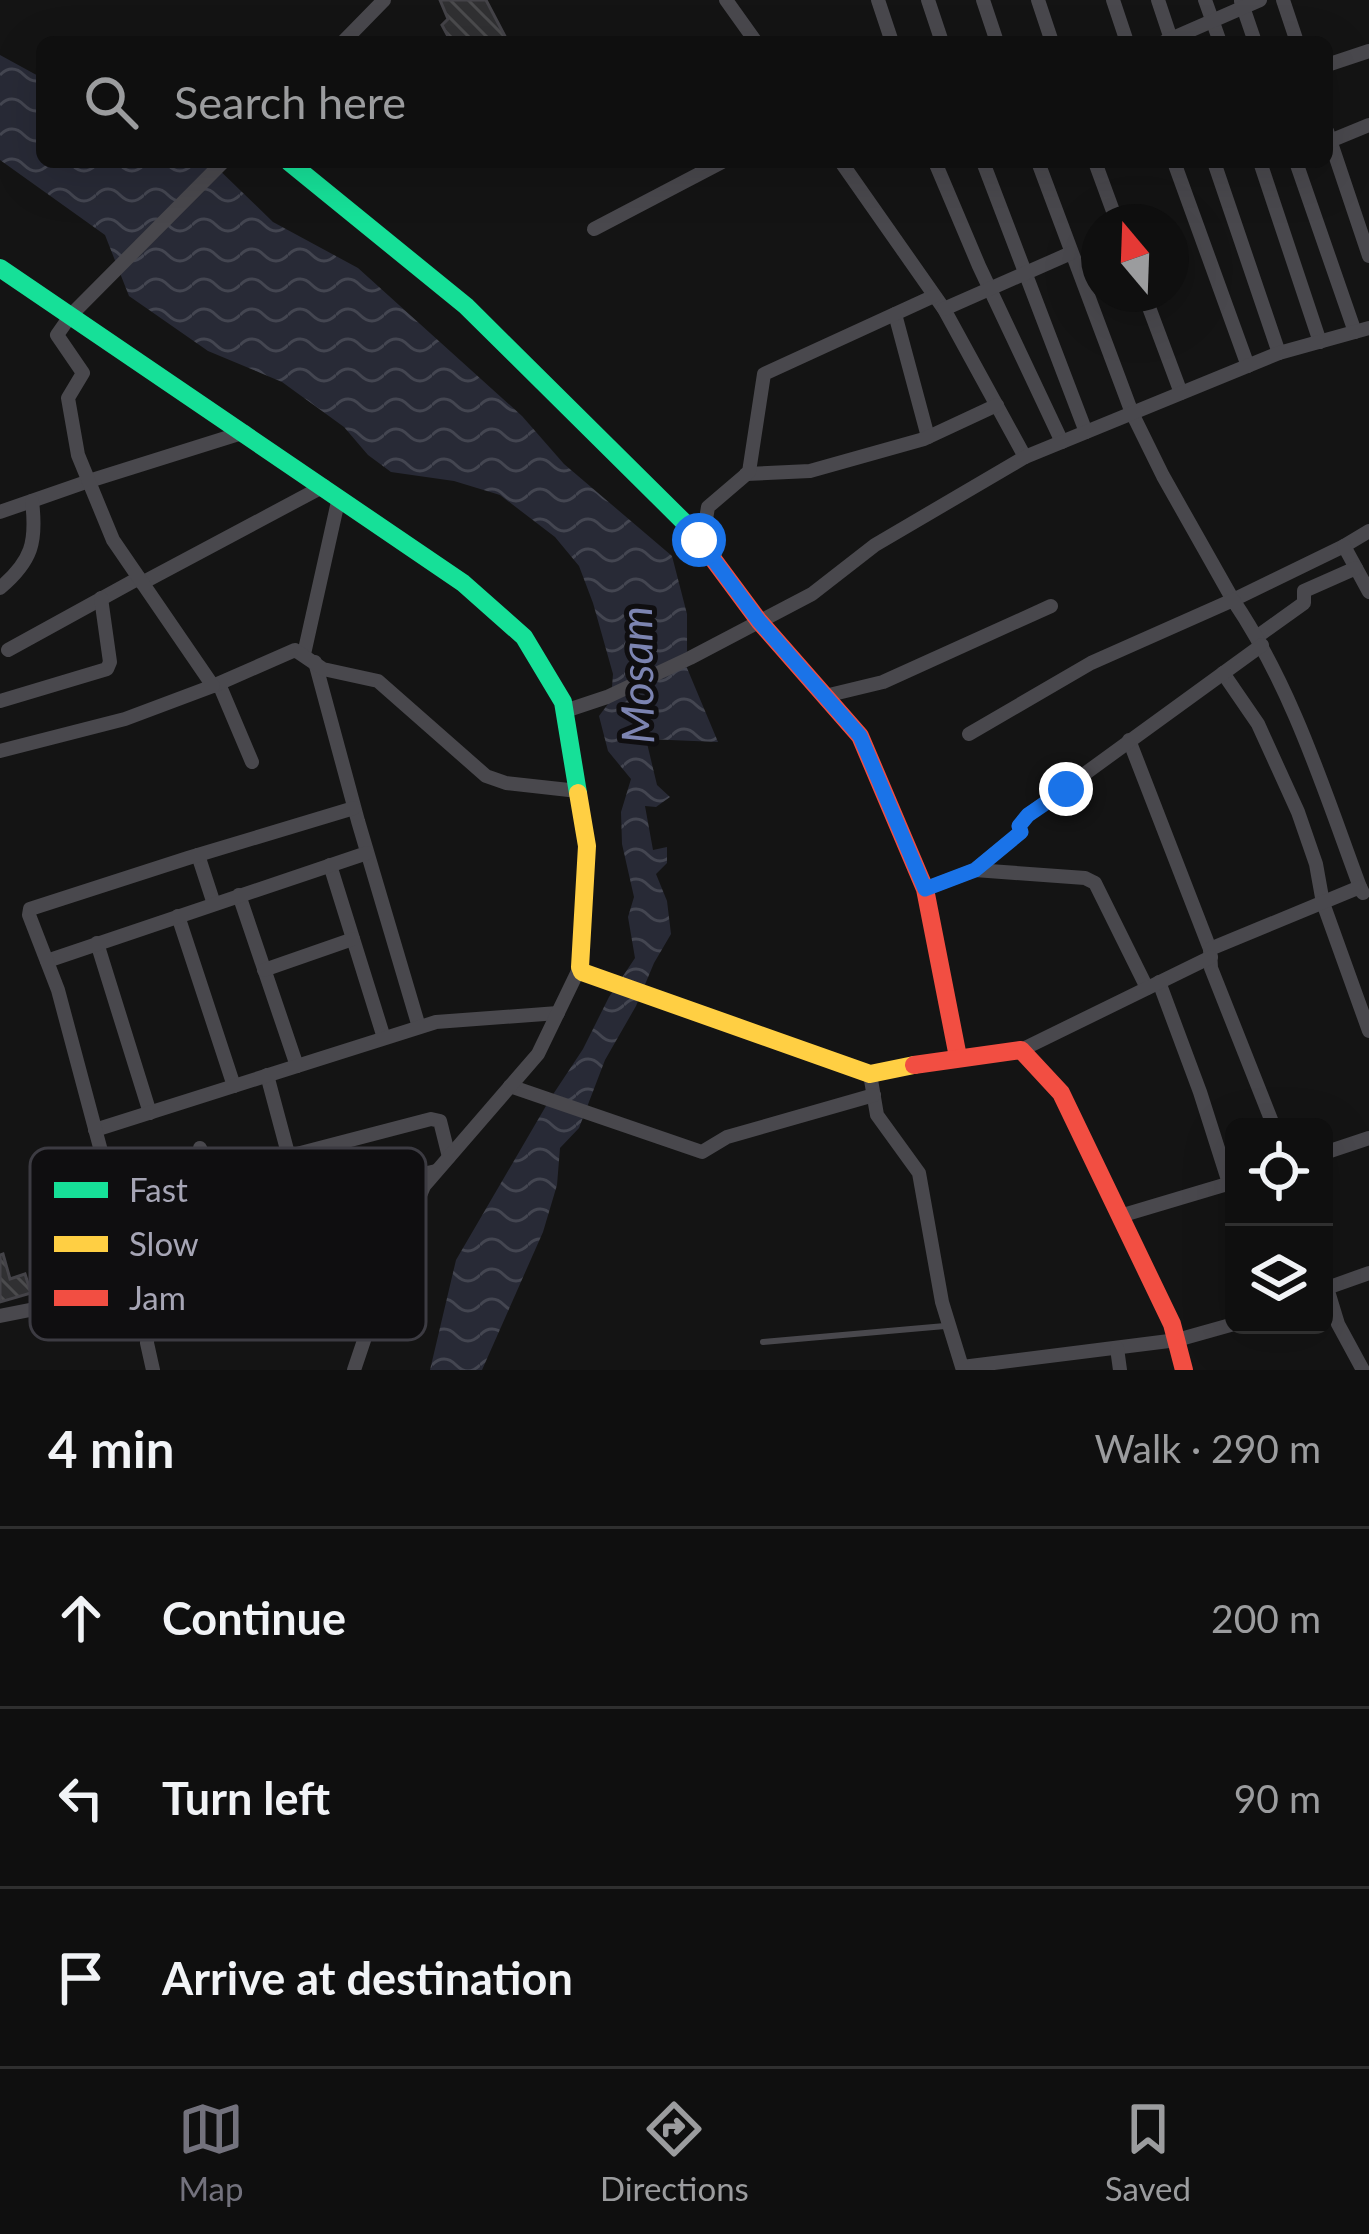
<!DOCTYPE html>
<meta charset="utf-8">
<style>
:root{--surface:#0f0f0f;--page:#181818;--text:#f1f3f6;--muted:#9b9c9e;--line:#2f2f2f;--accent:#73727d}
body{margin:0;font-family:Lato,sans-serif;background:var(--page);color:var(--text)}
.controls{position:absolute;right:36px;bottom:36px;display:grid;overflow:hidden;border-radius:18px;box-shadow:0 12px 48px #0002}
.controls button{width:108px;height:108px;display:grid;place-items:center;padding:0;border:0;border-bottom:3px solid var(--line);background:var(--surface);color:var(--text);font:60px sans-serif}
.compass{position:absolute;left:1081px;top:204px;width:108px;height:108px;border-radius:50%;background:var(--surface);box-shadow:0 12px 48px #0002;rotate:341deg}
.stop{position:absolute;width:36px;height:36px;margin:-27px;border:9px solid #1a73e8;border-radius:50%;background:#fff}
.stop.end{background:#1a73e8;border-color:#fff;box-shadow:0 3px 12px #0008}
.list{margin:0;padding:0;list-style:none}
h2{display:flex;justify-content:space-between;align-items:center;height:156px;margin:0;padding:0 48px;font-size:51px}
h2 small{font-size:39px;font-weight:400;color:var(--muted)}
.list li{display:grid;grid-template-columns:78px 1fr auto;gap:36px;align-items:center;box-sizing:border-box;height:180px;padding:0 48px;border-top:3px solid var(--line)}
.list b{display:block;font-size:45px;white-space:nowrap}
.list em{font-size:39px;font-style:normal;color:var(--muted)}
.icon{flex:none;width:66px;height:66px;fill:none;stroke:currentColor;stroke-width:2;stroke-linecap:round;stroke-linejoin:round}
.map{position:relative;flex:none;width:1369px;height:1370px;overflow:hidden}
.search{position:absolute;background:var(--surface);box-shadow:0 12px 48px #0002;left:36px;right:36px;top:36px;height:132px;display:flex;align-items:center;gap:30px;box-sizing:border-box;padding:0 42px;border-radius:18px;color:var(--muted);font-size:45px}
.sheet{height:696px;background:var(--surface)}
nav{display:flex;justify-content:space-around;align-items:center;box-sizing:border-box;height:168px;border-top:3px solid var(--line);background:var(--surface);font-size:33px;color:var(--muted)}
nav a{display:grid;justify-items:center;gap:6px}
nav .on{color:var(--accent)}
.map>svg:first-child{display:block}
.water{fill:url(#water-waves)}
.building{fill:url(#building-back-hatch);stroke:#444348;stroke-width:3}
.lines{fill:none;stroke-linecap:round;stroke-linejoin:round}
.lane{stroke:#49484d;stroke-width:6}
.street{stroke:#49484d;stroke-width:14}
.fast{stroke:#16e098;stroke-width:18}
.slow{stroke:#ffcf43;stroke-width:18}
.jam{stroke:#f24e42;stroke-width:18}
.route{stroke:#1a73e8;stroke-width:15}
.labels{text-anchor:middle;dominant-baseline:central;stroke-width:10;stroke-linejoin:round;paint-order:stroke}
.water-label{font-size:45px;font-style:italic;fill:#7c84b1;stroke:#0f0e10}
.key{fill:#0f0e10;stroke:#3c3b42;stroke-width:3}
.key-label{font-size:33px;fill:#a6a5b5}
</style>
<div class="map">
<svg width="1369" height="1370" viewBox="0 0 1369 1370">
<defs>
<pattern id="water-waves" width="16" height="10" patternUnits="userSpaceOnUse" patternTransform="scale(3)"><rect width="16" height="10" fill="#282a36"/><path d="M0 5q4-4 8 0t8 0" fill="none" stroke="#444651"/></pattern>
<pattern id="building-back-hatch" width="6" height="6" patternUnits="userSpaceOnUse" patternTransform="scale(3)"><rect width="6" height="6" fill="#303032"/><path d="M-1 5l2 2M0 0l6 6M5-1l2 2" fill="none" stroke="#4b4b4d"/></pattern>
</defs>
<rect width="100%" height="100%" fill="#141414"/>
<path class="water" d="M 0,55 L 42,78 L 42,162 L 211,162 L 273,222 L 358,268 L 522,416 L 564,464 L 672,556 L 687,614 L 687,668 L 718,742 L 646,739 L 657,785 L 670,797 L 656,807 L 645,806 L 653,850 L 667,847 L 667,863 L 656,874 L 667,901 L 671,934 L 654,963 L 636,1006 L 605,1060 L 579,1128 L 560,1148 L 557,1185 L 543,1232 L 482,1370 L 430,1370 L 456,1260 L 550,1099 L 583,1049 L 609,997 L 635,958 L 628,917 L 634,897 L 622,844 L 621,812 L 631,779 L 608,751 L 599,716 L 611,700 L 613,674 L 593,603 L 579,566 L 555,537 L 500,495 L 454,481 L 391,472 L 368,455 L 344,427 L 282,382 L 208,351 L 129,296 L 105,235 L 0,160 Z"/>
<g class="building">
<path d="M 440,0 L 486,0 L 508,42 L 451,42 L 442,25 L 448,19 Z"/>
<path d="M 3,1254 L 10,1279 L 25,1274 L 31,1293 L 0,1302 L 0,1255 Z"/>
</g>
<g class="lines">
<path class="lane" d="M 763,1342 L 945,1326"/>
<g class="street">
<path d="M 726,0 L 756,42"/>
<path d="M 878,0 L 892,42"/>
<path d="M 928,0 L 942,42"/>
<path d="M 983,0 L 997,42"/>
<path d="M 1038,0 L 1052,42"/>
<path d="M 1113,0 L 1127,42"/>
<path d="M 1158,0 L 1172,42"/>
<path d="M 1205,0 L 1220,42"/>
<path d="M 1283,0 L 1297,42"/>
<path d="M 1241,1 L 1255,42"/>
<path d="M 343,42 L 384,0"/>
<path d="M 1164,42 L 1260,0"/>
<path d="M 1327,65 L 1369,51"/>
<path d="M 1327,131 L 1369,256"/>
<path d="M 1330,141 L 1369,125"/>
<path d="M 841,162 L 944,309 L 1025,457"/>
<path d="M 935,162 L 979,266 L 1062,442"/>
<path d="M 983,162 L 1086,432"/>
<path d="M 1038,162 L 1132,413 L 1163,476 L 1233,600 L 1344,546 L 1369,531"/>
<path d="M 1095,162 L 1117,222"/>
<path d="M 1174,162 L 1248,366"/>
<path d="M 1214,162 L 1279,353"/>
<path d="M 1260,162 L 1320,342"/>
<path d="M 1296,162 L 1355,332"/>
<path d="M 594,229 L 722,162"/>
<path d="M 1144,294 L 1181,393"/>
<path d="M 944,309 L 1071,253"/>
<path d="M 895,314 L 928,437"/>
<path d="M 746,474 L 810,471 L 924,439 L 997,405"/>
<path d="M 0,512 L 89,481 L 245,432"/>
<path d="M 699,540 L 704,531 L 708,507 L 749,472 L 764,374 L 934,296"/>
<path d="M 1344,546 L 1369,592"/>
<path d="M 142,583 L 324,486"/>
<path d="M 0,588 C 32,561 37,542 32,501"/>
<path d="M 1258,636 L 1304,603 L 1304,591 L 1356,568"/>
<path d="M 8,650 L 139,578"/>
<path d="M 304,654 L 339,497"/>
<path d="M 315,662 L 358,821 L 419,1027"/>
<path d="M 1223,673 L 1258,724 L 1298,812 L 1316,864 L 1323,903 L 1369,1031"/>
<path d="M 219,684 L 252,762"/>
<path d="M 213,686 L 295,650 L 323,669 L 378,681 L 486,776 L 506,783 L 578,791"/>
<path d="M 825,696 L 883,682 L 1051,606"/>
<path d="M 0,701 L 107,669 L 110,662 L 101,598"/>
<path d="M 565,711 L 607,697 L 690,658 L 812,594 L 875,545 L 1025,457 L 1279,353 L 1369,328"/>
<path d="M 969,734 L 1091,663 L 1233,600 C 1292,687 1324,790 1360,887"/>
<path d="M 1129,740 L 1210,949 L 1211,968 L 1274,1127"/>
<path d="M 0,751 L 125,719 L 213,686 L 113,540 L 78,455 L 68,398 L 83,373 L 57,335 L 71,315 L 223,162"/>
<path d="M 198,855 L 214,904"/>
<path d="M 330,865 L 384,1038"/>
<path d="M 975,870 L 1085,878 L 1095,883 L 1147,988"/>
<path d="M 925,889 L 975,870 L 1021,832 L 1019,826 L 1028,815 L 1262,645"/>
<path d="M 239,895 L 297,1066"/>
<path d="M 178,916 L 234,1086"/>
<path d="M 97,943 L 150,1113"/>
<path d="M 1210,949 L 1360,887 L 1363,893"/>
<path d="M 47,961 L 367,853"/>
<path d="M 264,970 L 353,939"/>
<path d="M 1159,982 L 1200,1092 L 1229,1183"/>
<path d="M 1021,1050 L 1211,957"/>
<path d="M 870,1074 L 877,1115 L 919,1173 L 942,1302 L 962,1367 L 1177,1340 L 1234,1324"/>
<path d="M 267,1075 L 301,1202"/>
<path d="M 510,1086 L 702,1152 L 727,1137 L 874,1095"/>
<path d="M 95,1130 L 436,1022 L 558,1013"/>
<path d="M 200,1148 L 224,1220"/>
<path d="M 1324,1153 L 1369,1138"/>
<path d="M 289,1156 L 431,1119 L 440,1121 L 449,1157"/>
<path d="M 1120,1216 L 1234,1182"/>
<path d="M 72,1222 L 91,1298"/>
<path d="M 125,1243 L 436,1171"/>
<path d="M 1324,1278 L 1338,1324 L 1363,1370"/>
<path d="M 1327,1288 L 1369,1273"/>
<path d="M 0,1316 L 156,1285 L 159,1318 L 385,1278"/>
<path d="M 1117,1348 L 1120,1370"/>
<path d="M 153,1370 L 147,1343 L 148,1327 L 58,990 L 29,915 L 30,909 L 188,858 L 354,808"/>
<path d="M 354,1370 L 385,1278 L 424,1186 L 538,1054 L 580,967"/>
</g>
<g class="fast">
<path d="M 289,162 L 466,306 L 686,524 L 713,559"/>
<path d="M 0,268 L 463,583 L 524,637 L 563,702 L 578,793"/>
</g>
<path class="slow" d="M 578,793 L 587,846 L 580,967 L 582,972 L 870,1074 L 914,1065"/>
<g class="jam">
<path d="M 713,559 L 759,621 L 860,736 L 925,889 L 958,1057"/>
<path d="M 914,1065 L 1021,1050 L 1061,1093 L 1172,1324 L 1184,1370"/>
</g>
</g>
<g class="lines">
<path class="route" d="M 699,540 L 759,621 L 860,736 L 925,889 L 975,870 L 1021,832 L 1019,826 L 1028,815 L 1066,789"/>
</g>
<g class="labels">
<g class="water-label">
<text transform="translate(636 675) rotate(-91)">Mosam</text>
</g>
</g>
<rect x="30" y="1148" width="396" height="192" rx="18" class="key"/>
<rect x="54" y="1182" width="54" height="16" fill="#16e098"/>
<rect x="54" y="1236" width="54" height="16" fill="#ffcf43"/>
<rect x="54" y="1290" width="54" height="16" fill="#f24e42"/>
<g class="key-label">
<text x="129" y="1202">Fast</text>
<text x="129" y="1256">Slow</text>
<text x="129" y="1310">Jam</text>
</g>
</svg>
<div class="controls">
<button><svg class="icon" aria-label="locate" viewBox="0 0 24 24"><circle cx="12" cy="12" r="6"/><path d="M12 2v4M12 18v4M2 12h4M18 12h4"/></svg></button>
<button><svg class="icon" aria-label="layers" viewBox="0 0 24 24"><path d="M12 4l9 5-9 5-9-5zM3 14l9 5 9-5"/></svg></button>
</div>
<svg class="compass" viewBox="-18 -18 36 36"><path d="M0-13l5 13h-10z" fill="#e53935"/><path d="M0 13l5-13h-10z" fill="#9b9c9e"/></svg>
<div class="stop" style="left:699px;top:540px"></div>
<div class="stop end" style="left:1066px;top:789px"></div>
<div class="search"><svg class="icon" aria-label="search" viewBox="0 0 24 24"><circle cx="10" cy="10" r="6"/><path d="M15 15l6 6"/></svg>Search here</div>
</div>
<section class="sheet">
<h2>4 min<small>Walk · 290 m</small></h2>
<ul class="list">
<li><svg class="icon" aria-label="ahead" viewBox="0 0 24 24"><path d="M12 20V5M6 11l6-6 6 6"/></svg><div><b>Continue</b></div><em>200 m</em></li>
<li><svg class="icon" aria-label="left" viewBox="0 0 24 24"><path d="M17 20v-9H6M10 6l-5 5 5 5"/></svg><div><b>Turn left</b></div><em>90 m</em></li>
<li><svg class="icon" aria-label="arrive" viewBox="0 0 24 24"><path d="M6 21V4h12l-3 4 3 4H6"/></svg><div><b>Arrive at destination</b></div></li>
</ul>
</section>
<nav>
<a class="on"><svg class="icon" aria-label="map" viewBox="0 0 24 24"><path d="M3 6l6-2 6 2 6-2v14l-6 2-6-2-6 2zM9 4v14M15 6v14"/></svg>Map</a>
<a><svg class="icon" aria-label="directions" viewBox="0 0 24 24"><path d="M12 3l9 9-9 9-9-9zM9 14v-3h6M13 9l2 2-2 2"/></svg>Directions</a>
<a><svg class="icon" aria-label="saved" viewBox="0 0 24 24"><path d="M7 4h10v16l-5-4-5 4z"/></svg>Saved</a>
</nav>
